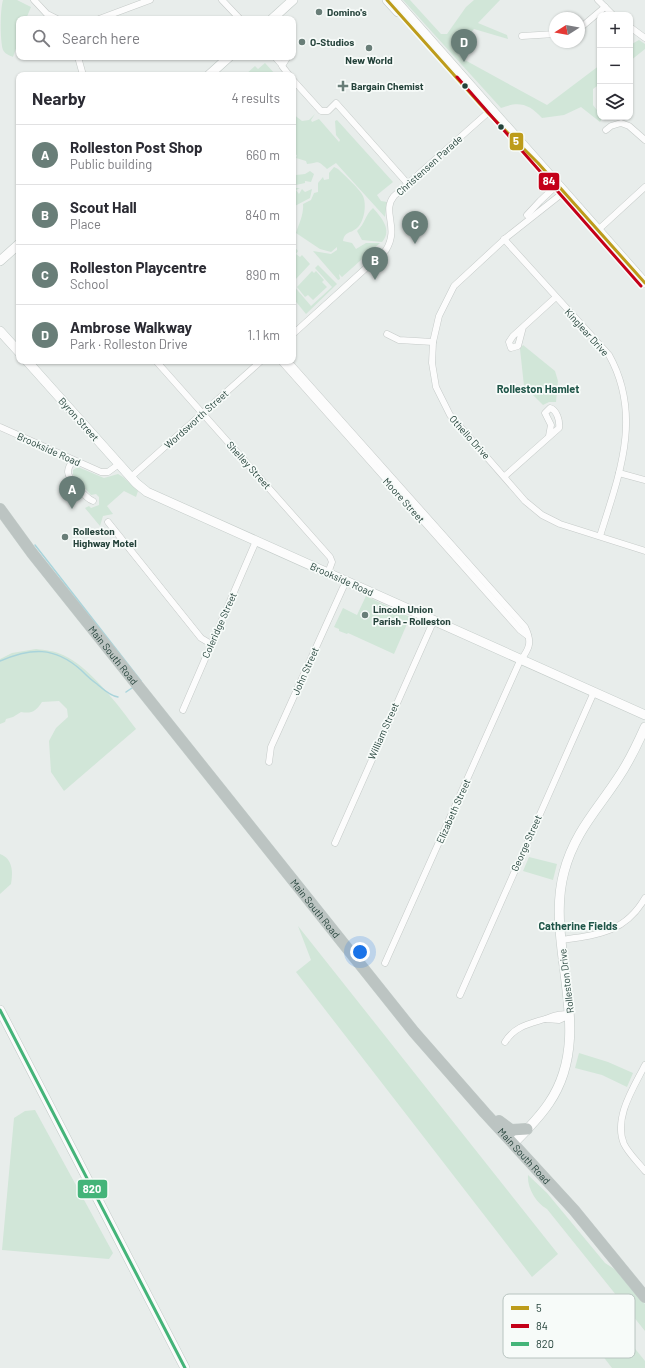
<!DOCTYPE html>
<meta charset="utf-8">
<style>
:root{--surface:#fff;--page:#f2f2f3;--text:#2b2b33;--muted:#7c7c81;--line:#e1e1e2;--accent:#697e78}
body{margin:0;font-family:Barlow,sans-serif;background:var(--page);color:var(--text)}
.controls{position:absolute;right:12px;top:12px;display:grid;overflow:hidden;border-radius:8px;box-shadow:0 1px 3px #0004}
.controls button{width:36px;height:36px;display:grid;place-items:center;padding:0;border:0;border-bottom:1px solid var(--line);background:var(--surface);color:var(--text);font:20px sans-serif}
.compass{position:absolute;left:549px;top:12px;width:36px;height:36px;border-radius:50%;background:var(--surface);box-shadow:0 1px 3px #0004;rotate:259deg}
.you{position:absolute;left:360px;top:952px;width:14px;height:14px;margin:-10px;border:3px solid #fff;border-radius:50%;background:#1a73e8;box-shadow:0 0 0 6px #1a73e833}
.badge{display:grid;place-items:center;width:26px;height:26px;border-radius:50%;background:var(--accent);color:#fff;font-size:13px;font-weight:700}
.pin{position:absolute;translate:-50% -33px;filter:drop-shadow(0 1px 2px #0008)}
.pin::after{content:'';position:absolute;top:21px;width:14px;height:12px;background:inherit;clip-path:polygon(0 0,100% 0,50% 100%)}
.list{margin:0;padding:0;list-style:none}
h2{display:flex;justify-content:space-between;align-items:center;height:52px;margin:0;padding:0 16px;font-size:17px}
h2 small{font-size:13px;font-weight:400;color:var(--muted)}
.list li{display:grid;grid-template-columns:26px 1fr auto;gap:12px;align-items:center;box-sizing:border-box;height:60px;padding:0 16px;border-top:1px solid var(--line)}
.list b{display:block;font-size:15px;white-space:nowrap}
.list p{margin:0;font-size:13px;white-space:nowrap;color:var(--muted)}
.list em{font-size:13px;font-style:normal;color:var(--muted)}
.icon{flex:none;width:22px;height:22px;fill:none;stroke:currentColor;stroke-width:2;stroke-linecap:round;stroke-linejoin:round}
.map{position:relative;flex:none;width:645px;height:1368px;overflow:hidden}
.search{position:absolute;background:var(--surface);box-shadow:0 1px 3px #0004;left:16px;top:16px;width:280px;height:44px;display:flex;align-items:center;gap:10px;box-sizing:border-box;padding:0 14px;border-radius:8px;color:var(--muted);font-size:15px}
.panel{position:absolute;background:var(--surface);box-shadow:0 1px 3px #0004;left:16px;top:72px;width:280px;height:292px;border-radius:8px}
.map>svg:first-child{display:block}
.green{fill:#d1e6d8}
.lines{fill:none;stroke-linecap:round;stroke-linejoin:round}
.stream{stroke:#a9d4db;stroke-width:1.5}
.street-casing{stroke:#c5cac8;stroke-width:7}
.secondary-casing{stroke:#c3cbc8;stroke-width:10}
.highway-casing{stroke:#c3ccc9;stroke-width:12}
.street{stroke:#fcfcfc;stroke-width:6}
.secondary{stroke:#fcfcfc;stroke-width:9}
.highway{stroke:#bcc4c2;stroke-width:11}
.bus-1-casing{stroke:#f7fbf9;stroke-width:6}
.bus-2-casing{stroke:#f7fbf9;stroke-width:6}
.bus-3-casing{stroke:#f7fbf9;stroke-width:6}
.bus-1{stroke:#bd9c1b;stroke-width:3}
.bus-2{stroke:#c40019;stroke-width:3}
.bus-3{stroke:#44b479;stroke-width:3}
.poi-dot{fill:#697e78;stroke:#f7fbf9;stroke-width:1.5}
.bus-dot{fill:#24423a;stroke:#f7fbf9;stroke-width:1.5}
.labels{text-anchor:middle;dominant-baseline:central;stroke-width:3.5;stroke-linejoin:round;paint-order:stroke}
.poi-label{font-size:10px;font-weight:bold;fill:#24423a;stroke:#f7fbf9;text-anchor:start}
.street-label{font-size:10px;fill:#24423a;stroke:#f7fbf9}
.neighbourhood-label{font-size:11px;font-weight:bold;fill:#1f5548;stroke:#f7fbf9}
.key{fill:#f7fbf9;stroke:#b8c4c0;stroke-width:1}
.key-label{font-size:11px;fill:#24423a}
.line-badge{stroke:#f7fbf9;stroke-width:1.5}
.badge-label{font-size:11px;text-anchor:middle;font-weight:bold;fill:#fff}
</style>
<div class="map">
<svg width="645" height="1368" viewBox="0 0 645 1368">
<rect width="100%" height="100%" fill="#e8edeb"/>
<g class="green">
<path d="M 3,0 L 17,0 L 31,7 L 26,19 L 19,19 L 19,40 L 13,57 C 9,55 5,54 3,50 C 0,40 0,10 3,0 Z"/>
<path d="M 403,0 L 410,0 L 441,34 L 447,34 L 466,7 L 474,0 L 500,0 L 478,23 L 507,35 L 508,39 L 474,29 L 460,44 L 457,52 L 463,59 L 547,105 L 600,65 L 600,84 L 593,89 L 593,105 L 600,114 L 600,117 L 603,117 L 600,122 L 581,107 L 564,115 L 542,118 C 529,104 519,101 501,108 Z"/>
<path d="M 639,40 L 645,44 L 645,49 L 630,61 L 630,45 Z"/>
<path d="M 265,63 L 276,75 L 245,75 L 255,66 L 258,69 Z"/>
<path d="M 293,114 L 302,121 L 309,120 L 315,114 L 311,120 L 312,122 L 319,119 L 339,142 L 340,140 L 336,135 L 335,121 L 337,120 L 393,182 L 377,195 L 381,201 L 387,202 L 385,217 L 336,163 L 327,169 C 316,159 319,163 307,164 L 306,161 L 296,158 L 297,155 L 293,154 Z"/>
<path d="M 334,167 L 338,169 C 345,176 359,188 363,196 C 367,205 364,222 357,228 C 350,234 345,231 343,241 L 352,243 L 356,249 L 366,243 L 380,243 L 342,277 L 339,274 L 340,279 L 338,280 L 313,251 L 331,254 L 337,250 L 337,247 L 331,252 L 320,249 L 296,233 C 299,223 304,214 303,204 L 311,200 L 314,193 L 318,192 L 318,183 L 323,177 L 324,180 L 329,179 L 329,173 Z"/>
<path d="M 293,169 L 296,175 L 305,174 L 310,171 L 314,174 L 311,182 L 305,181 L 305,183 L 296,185 L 296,188 L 300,188 L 296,190 L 299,194 L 302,189 L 305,192 L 312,189 L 310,198 L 293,207 Z"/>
<path d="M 373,208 C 381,217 393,230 382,242 L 362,240 L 357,231 C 365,224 365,215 373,208 Z"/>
<path d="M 293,245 L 298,251 L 296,254 L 300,257 L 302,255 L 310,264 L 295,280 L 293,279 Z"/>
<path d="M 318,265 L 337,284 L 306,314 L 293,298 L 293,285 L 311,306 L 332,287 L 315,268 Z"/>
<path d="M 312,271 L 314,273 L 316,271 L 324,280 L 322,282 L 327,287 L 313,300 L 308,295 L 305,297 L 297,287 Z"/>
<path d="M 523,345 L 555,371 L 558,381 L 556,402 L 549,402 L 543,405 L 524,386 L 520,349 Z"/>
<path d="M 78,467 L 104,478 L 118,474 L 123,477 L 138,491 L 136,497 L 124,491 L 107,506 L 113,514 L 103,516 L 100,526 L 85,508 L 89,506 L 91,508 L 99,505 L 99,497 L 96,494 L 91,495 L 73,475 L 73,470 Z"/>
<path d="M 366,596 L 410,617 L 394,654 L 348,633 L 347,634 L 339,631 L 339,629 L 334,627 L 343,608 L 357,615 Z"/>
<path d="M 36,649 C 45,650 55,651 63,655 C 89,666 119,706 136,729 L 64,791 L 51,772 L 49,741 L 56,728 L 68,717 L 67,709 L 59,701 L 42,702 C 36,711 32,714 21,712 L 13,717 L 6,719 L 5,722 L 0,724 L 0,659 L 12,653 Z"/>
<path d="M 0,854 C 13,859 13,872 11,884 L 0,894 Z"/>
<path d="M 529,857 L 557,864 L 553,880 L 523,871 Z"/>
<path d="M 298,926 L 558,1254 L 532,1277 L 296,972 L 311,960 Z"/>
<path d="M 579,1053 L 608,1062 L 633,1073 L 627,1087 L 602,1075 L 575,1068 Z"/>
<path d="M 35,1110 L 113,1253 L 109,1259 L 2,1250 L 14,1118 L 25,1111 Z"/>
<path d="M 528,1175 L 547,1193 L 605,1263 L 619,1272 L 645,1304 L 645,1331 L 547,1209 C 536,1203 527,1188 528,1175 Z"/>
<path d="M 610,1318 L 645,1361 L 645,1368 L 612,1368 L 586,1334 Z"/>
</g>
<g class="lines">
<g class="stream">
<path d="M 35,545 L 141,681"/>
<path d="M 0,661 C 31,648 54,646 81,670 C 86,675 91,680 97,684 C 103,689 110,696 118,697"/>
<path d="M 126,692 L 132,688"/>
</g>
<defs>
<g id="street">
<path d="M 34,0 L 47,14 L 57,19"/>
<path d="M 222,0 L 240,19"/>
<path d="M 598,0 L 613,15"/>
<path d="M 99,19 L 150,0"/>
<path d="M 630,27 L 645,38"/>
<path d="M 579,29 L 605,7"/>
<path d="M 522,36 L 555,34"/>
<path d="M 78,57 L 83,75"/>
<path d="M 275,57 L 282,65"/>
<path d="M 287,58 L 282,66 L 289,75"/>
<path d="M 293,80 L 321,111 L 328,111 L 336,103 L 408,184"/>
<path d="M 606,130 L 611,126 L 621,123 L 629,126 L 645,140"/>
<path d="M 564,192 L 507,237 L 454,286 L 439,316 L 433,342 L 432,363 L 436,387 L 450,415 L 525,501 L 542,515 L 560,524 L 645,551"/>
<path d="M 527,215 L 540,201 L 557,185"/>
<path d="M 598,230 L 645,187"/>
<path d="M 504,239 L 609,355 C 643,416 619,475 600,536"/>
<path d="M 523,327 L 518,346 L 511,348 L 509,342 L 513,336 L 556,297"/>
<path d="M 293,334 L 386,250 C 400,227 381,212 394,196 L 492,109"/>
<path d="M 387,334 L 399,340 L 433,342"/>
<path d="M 156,361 L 330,557 L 332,562 L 328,573"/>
<path d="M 281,361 L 520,630 L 528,636"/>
<path d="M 288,361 L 525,627 C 533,643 529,649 519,663 L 385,963"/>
<path d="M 0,427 L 101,472 L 108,472 L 119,464"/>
<path d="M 73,460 C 71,463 68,468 68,472 C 68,479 87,499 93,501"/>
<path d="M 619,473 L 645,480"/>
<path d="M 505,476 L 559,428 C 560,421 557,410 550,408 L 545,413 L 551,425 L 549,436"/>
<path d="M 131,477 L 261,361"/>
<path d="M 108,522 L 201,638 L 211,644"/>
<path d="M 183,710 L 256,541"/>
<path d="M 269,762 L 271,747 L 346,581"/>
<path d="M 335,843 L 434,620"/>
<path d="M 561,940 C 597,935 625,933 645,898"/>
<path d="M 460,995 L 594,692"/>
<path d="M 546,1019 L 559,1020 L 570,1015"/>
<path d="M 505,1042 C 515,1026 529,1024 545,1019 C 554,1016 560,1013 570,1015"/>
<path d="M 645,1065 C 634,1087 613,1118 624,1144 C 629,1154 638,1162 645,1171"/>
</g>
<g id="secondary">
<path d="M 387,0 L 398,12"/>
<path d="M 395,0 L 645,283"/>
<path d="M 272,19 L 293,0"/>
<path d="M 209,75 L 229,57"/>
<path d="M 0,261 L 19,244"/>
<path d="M 0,331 L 19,352"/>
<path d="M 27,361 L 136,483 L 147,492 L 645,715"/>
<path d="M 0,1010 L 185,1368"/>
<path d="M 513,1144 C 526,1131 539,1118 549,1103 C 581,1056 568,1002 562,950 C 559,924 557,898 564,872 C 574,833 597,810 618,778 C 629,762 637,745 645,727"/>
</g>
<g id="highway">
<path id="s1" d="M 0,509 L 32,553 L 414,1032 L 485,1113 L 574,1210 L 645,1297"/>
<path d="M 499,1121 L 511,1130 L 527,1129"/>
</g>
</defs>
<use href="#street" class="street-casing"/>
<use href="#secondary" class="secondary-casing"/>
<use href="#highway" class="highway-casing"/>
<use href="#street" class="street"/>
<use href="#secondary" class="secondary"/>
<use href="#highway" class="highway"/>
<defs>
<path id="bus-1" d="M 387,0 L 488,113 L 538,163 L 645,283"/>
<path id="bus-2" d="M 457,77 L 641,286"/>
<path id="bus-3" d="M 0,1010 L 185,1368"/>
</defs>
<use href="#bus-1" class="bus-1-casing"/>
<use href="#bus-2" class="bus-2-casing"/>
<use href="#bus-3" class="bus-3-casing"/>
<use href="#bus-1" class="bus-1"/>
<use href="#bus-2" class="bus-2"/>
<use href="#bus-3" class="bus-3"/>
</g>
<g class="poi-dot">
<circle cx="319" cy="12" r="4"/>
<circle cx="302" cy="42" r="4"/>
<circle cx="369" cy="48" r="4"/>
<path d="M341 80h4v4h4v4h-4v4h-4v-4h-4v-4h4z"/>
<circle cx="65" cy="537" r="4"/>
<circle cx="365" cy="615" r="4"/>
</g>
<g class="bus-dot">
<circle cx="465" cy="86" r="3.5"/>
<circle cx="501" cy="127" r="3.5"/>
</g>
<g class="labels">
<g class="poi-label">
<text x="327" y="12">Domino's</text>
<text x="310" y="42">O-Studios</text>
<text x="369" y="60" text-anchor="middle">New World</text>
<text x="351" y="86">Bargain Chemist</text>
<text x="73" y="531">Rolleston<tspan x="73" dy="12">Highway Motel</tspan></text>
<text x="373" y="609">Lincoln Union<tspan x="373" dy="12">Parish - Rolleston</tspan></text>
</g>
<g class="street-label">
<text transform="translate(429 165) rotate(-42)">Christensen Parade</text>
<text transform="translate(587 332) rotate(48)">Kinglear Drive</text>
<text transform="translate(79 419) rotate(48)">Byron Street</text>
<text transform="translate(196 419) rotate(-42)">Wordsworth Street</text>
<text transform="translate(470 437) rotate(48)">Othello Drive</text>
<text transform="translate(49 449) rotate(24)">Brookside Road</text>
<text transform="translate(249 465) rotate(48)">Shelley Street</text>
<text transform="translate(404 500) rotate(48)">Moore Street</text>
<text transform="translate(342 579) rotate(24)">Brookside Road</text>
<text transform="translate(219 625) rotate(-66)">Coleridge Street</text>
<text stroke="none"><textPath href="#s1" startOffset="185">Main South Road</textPath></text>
<text transform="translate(305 671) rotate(-66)">John Street</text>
<text transform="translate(383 731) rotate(-66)">William Street</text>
<text transform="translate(453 811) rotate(-66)">Elizabeth Street</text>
<text transform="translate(526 843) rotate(-66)">George Street</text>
<text stroke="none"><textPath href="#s1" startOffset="509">Main South Road</textPath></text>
<text transform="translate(566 981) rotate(-97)">Rolleston Drive</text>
<text stroke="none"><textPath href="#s1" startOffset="833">Main South Road</textPath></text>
</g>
<g class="neighbourhood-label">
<text x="538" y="388">Rolleston Hamlet</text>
<text x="578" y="925">Catherine Fields</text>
</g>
</g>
<rect x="503" y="1294" width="132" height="64" rx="6" class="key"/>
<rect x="511" y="1306" width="18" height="4" fill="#bd9c1b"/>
<rect x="511" y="1324" width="18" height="4" fill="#c40019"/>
<rect x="511" y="1342" width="18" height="4" fill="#44b479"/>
<g class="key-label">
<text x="536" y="1312">5</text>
<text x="536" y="1330">84</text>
<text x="536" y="1348">820</text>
</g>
<g class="line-badge">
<rect x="509" y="132" width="15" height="19" rx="4" fill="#bd9c1b"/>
<rect x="538" y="172" width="22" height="19" rx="4" fill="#c40019"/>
<rect x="77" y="1179" width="31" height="20" rx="4" fill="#44b479"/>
</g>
<g class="badge-label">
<text x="516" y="145">5</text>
<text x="549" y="185">84</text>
<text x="92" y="1193">820</text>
</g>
</svg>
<div class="controls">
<button>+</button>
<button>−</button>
<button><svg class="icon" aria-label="layers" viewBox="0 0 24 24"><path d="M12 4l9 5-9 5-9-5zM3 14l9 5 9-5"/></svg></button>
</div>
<svg class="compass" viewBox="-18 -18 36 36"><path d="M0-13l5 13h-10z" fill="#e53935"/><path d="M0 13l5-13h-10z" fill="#7c7c81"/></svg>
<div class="you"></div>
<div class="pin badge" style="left:72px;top:509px">A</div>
<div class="pin badge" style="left:375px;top:280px">B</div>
<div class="pin badge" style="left:415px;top:244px">C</div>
<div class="pin badge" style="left:464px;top:62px">D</div>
<div class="search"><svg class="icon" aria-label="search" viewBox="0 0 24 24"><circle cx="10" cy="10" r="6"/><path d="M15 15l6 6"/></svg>Search here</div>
<section class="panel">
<h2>Nearby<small>4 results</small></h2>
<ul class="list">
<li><span class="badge">A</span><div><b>Rolleston Post Shop</b><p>Public building</p></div><em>660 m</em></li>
<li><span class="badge">B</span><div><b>Scout Hall</b><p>Place</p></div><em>840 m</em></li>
<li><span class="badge">C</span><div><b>Rolleston Playcentre</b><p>School</p></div><em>890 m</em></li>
<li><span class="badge">D</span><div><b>Ambrose Walkway</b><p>Park · Rolleston Drive</p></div><em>1.1 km</em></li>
</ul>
</section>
</div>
